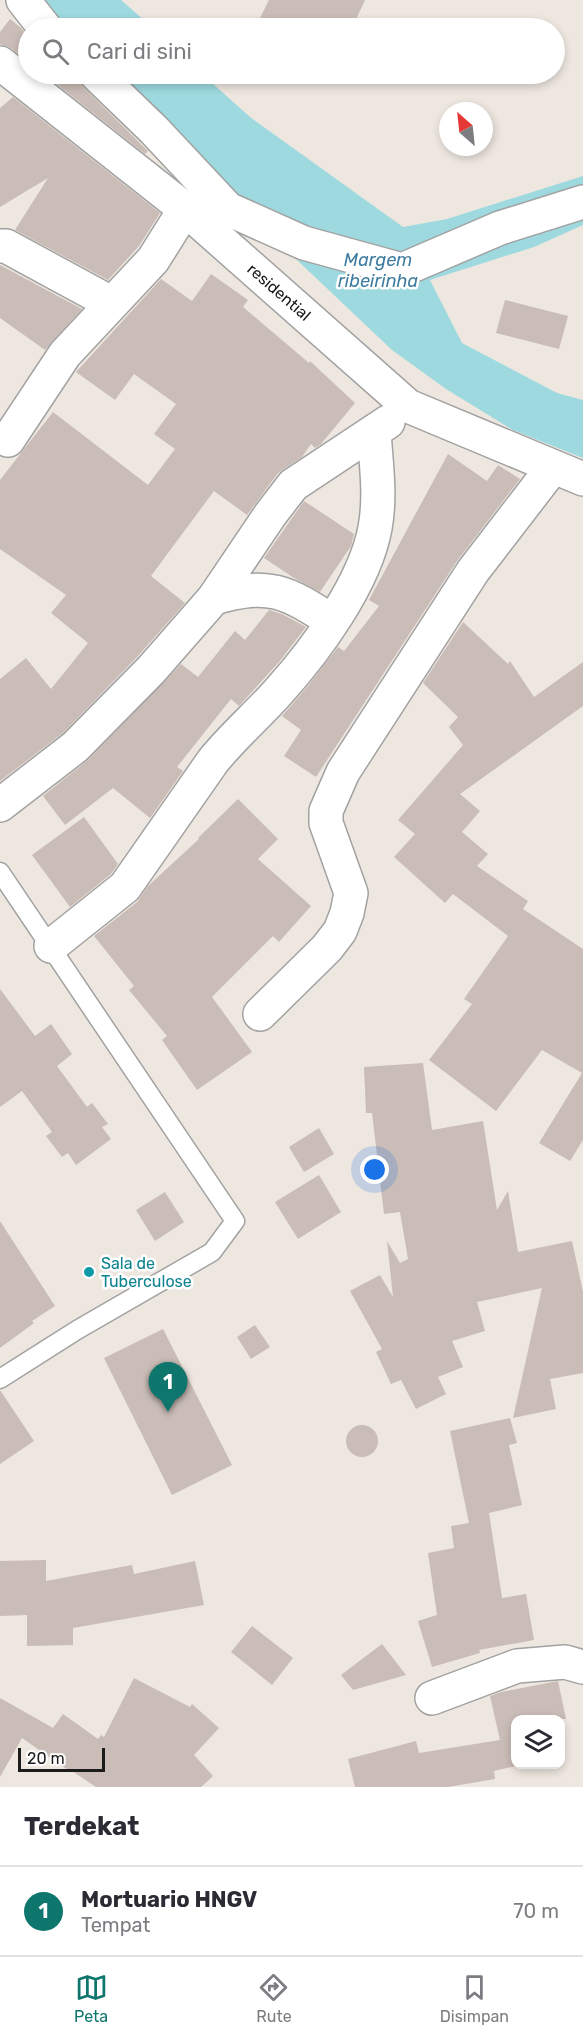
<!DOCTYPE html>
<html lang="id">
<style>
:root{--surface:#fff;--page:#f2f2f3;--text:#2b2b33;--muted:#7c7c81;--line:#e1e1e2;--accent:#0f766e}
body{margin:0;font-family:Rubik,sans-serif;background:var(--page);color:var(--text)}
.controls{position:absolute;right:18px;bottom:18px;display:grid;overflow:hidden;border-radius:12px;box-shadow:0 3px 9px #0003}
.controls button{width:54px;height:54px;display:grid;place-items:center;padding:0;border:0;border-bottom:2px solid var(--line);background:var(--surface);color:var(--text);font:30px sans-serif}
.compass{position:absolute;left:439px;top:102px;width:54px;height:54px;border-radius:50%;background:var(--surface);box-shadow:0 3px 9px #0003;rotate:333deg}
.scale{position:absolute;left:18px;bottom:15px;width:87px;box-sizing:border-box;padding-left:6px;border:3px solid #1b1b1b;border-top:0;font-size:16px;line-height:21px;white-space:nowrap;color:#1b1b1b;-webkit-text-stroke:4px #fff;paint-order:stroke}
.you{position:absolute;left:375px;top:1170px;width:21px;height:21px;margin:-15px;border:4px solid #fff;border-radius:50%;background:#1a73e8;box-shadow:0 0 0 9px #1a73e833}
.badge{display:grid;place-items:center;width:39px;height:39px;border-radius:50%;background:var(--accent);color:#fff;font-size:20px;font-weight:700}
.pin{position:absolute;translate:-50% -50px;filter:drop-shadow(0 2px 3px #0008)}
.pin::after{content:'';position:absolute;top:32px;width:21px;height:18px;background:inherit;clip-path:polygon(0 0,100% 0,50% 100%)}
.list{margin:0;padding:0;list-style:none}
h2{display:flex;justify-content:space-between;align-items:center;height:78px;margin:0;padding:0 24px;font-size:26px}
h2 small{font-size:20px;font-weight:400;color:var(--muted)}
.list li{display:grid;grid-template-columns:39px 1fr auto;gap:18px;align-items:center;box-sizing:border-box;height:90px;padding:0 24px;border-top:2px solid var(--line)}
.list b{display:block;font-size:22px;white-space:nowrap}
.list p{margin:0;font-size:20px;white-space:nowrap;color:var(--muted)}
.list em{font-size:20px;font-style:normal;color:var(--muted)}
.icon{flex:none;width:33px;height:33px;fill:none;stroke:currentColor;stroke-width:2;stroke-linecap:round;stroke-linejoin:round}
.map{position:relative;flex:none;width:583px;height:1787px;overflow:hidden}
.search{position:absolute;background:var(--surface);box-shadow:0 3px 9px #0003;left:18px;right:18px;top:18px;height:66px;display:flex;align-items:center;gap:15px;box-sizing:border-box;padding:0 21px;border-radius:33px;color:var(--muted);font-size:22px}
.sheet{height:168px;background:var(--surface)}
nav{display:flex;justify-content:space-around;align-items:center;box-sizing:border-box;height:84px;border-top:2px solid var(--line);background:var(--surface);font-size:16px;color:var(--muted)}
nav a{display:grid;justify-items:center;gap:3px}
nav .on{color:var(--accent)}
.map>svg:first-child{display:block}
.water{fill:#9dd9df}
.building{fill:#cabcb6}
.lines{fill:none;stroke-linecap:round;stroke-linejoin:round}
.service-casing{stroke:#a2a2a2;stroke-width:21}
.minor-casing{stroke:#a2a2a2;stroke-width:36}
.service{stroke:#fff;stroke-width:18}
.minor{stroke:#fff;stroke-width:33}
.culture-dot{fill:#0f9aa8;stroke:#fff;stroke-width:2}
.labels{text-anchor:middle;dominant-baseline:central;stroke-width:5;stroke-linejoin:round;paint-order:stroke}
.street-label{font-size:16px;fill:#1b1b1b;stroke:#fff}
.culture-label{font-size:16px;fill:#0d838f;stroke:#fff;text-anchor:start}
.water-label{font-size:18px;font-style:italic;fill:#3e7ca0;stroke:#fff}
</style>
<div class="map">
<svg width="583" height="1787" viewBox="0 0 583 1787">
<rect width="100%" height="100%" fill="#eee7e0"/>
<g class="water">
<path d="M 38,0 L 121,0 L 153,28 L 67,28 Z"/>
<path d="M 113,74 L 202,74 L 250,117 L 403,227 L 447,219 L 583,176 L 583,225 L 534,247 L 430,280 L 462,343 L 557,393 L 583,400 L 583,458 L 513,430 L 446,389 L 392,350 L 201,169 Z"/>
</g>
<g class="building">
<path d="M 269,0 L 365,0 L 352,28 L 255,28 Z"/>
<path d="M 10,19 L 21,28 L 28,37 L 28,62 L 11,48 L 0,44 L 0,32 Z"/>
<path d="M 44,74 L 78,74 L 78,80 L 83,87 L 148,151 L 145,154 Z"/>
<path d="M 13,97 L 160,213 L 139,246 L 108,280 L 15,230 L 48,178 L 0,207 L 0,108 Z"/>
<path d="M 0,265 L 82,309 L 45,350 L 0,318 Z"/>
<path d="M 211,274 L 248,300 L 243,307 L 309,363 L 310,361 L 355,403 L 321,444 L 315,448 L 311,444 L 302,457 L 278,473 L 247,515 L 214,491 L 151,576 L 185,603 L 137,657 L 63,733 L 0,781 L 0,679 L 26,658 L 51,689 L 88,643 L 51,613 L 66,595 L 0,549 L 0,480 L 53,412 L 148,485 L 175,449 L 154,434 L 176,404 L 134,374 L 115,400 L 76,372 L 161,279 L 192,301 Z"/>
<path d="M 505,300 L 568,316 L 559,349 L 496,333 Z"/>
<path d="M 448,454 L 487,481 L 498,465 L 520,479 L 457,561 L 316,777 L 284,756 L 301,730 L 282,716 L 308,686 L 338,647 L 344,651 L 379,606 L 369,600 Z"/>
<path d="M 304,501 L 354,534 L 351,546 L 320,592 L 294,578 L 264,558 Z"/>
<path d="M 269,610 L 282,614 L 306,627 L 279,662 L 239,706 L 231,699 L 177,767 L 183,771 L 150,818 L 113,788 L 65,825 L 43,796 L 88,760 L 181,664 L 198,677 L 235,631 L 245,640 Z"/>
<path d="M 463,622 L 508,664 L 510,661 L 534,697 L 583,662 L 583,706 L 460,794 L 480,811 L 462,832 L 488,854 L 477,866 L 528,901 L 523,909 L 583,949 L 583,1140 L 570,1161 L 539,1143 L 582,1073 L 542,1050 L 496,1111 L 429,1060 L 472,1004 L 464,999 L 508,936 L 453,894 L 445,903 L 394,857 L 415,834 L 398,820 L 463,745 L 449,727 L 458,717 L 423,683 Z"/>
<path d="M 238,799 L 278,839 L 258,859 L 311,906 L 279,942 L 273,936 L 212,997 L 252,1052 L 197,1090 L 162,1040 L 167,1036 L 129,990 L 134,986 L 94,936 L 137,902 L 148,886 L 199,839 L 198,838 Z"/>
<path d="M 84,817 L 118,864 L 111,874 L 70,907 L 32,855 Z"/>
<path d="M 0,989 L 35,1036 L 51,1024 L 72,1054 L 57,1066 L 87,1107 L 92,1103 L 108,1124 L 102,1127 L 111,1139 L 76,1165 L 68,1153 L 62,1157 L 46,1136 L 52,1132 L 22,1091 L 0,1107 Z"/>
<path d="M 423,1063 L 432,1130 L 483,1121 L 497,1210 L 508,1191 L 518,1252 L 572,1241 L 583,1292 L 583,1373 L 550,1379 L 556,1409 L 513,1418 L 542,1288 L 477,1302 L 485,1331 L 452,1341 L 463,1367 L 438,1377 L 446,1394 L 416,1409 L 401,1380 L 391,1384 L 376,1352 L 382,1349 L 350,1291 L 380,1275 L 393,1297 L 387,1241 L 400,1263 L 408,1259 L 400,1212 L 384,1214 L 372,1113 L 366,1113 L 364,1067 Z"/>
<path d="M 319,1128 L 334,1154 L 304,1172 L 289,1147 Z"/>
<path d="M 319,1175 L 341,1212 L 298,1239 L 275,1202 Z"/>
<path d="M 165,1192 L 184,1222 L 155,1241 L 136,1210 Z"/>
<path d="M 0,1221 L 55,1306 L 32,1321 L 34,1323 L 0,1348 Z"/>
<path d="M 255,1325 L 270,1347 L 251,1359 L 237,1337 Z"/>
<path d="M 163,1329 L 232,1465 L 172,1495 L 104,1358 Z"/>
<path d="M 0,1390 L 34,1441 L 0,1464 Z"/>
<path d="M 510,1418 L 517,1443 L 509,1445 L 522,1505 L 489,1513 L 502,1598 L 526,1594 L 534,1640 L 479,1650 L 480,1653 L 432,1667 L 418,1621 L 437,1615 L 428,1553 L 454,1548 L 451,1526 L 469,1523 L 450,1431 Z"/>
<circle cx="362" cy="1441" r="16"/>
<path d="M 46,1560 L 46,1581 L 132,1565 L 134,1574 L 195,1561 L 204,1605 L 73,1628 L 73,1645 L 27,1646 L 27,1615 L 0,1616 L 0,1561 Z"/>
<path d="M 252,1626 L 293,1658 L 272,1685 L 231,1652 Z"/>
<path d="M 382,1644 L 406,1675 L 353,1690 L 341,1675 Z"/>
<path d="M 134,1678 L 190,1707 L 192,1704 L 219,1728 L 194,1755 L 213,1776 L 201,1787 L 96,1787 L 69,1769 L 68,1770 L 22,1738 L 0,1777 L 0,1698 L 53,1728 L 63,1714 L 98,1739 L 101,1735 L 104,1737 Z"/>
<path d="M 558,1681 L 566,1719 L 516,1719 L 516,1766 L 494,1771 L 495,1779 L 448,1787 L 355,1787 L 348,1759 L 416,1741 L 419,1753 L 500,1740 L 490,1696 L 501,1692 Z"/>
</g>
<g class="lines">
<defs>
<path id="service" d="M 0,872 L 235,1221 L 212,1252 L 77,1330 L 0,1379"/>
<g id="minor">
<path d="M 23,0 L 45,28"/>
<path d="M 0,63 L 185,209 L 408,406 L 583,479"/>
<path d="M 96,74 L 154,130 L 228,209 L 304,243 L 402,270 L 500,228 L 583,202"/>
<path d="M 0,246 L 6,246 L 111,303"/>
<path d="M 8,440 L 65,354 L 153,260 L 185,209"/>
<path d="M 214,598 C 270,582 285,591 332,621"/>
<path d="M 0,805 L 75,747 L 151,670 L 214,598 L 270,515 L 293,485 L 388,422"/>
<path d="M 51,946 L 125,887 L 213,761 C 233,736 258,715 279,691 C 316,650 365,583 375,528 C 381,496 376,463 374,432"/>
<path d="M 260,1014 L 327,948 L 340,931 L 347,913 L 351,893 L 326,823 L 326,811 L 343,772 L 473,571 L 553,467"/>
<path d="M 432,1698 L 517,1666 L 565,1662 L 583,1667"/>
</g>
</defs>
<use href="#service" class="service-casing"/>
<use href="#minor" class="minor-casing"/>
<use href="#service" class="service"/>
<use href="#minor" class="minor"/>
</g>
<circle class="culture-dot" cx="89" cy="1272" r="6"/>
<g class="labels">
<g class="street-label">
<text transform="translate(279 292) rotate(41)">residential</text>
</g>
<g class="culture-label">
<text x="101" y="1263">Sala de<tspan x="101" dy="18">Tuberculose</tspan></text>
</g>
<g class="water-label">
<text x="378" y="260">Margem<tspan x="378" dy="21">ribeirinha</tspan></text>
</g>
</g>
</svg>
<div class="controls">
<button><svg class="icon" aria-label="layers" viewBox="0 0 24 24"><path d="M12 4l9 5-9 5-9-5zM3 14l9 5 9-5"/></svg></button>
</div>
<svg class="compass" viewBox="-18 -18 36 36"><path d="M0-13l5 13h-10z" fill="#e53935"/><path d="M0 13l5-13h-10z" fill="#7c7c81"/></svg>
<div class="scale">20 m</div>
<div class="you"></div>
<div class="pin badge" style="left:168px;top:1412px">1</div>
<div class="search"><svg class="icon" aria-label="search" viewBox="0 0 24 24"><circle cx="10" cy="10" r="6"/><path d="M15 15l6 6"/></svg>Cari di sini</div>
</div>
<section class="sheet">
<h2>Terdekat<small></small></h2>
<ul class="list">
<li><span class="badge">1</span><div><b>Mortuario HNGV</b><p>Tempat</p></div><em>70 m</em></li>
</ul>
</section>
<nav>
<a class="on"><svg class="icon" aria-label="map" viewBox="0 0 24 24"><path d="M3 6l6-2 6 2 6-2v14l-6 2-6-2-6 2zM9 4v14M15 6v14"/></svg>Peta</a>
<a><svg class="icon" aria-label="directions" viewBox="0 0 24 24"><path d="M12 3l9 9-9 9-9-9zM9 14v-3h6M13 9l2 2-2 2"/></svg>Rute</a>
<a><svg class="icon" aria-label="saved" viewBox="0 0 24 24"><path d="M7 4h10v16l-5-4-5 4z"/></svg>Disimpan</a>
</nav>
